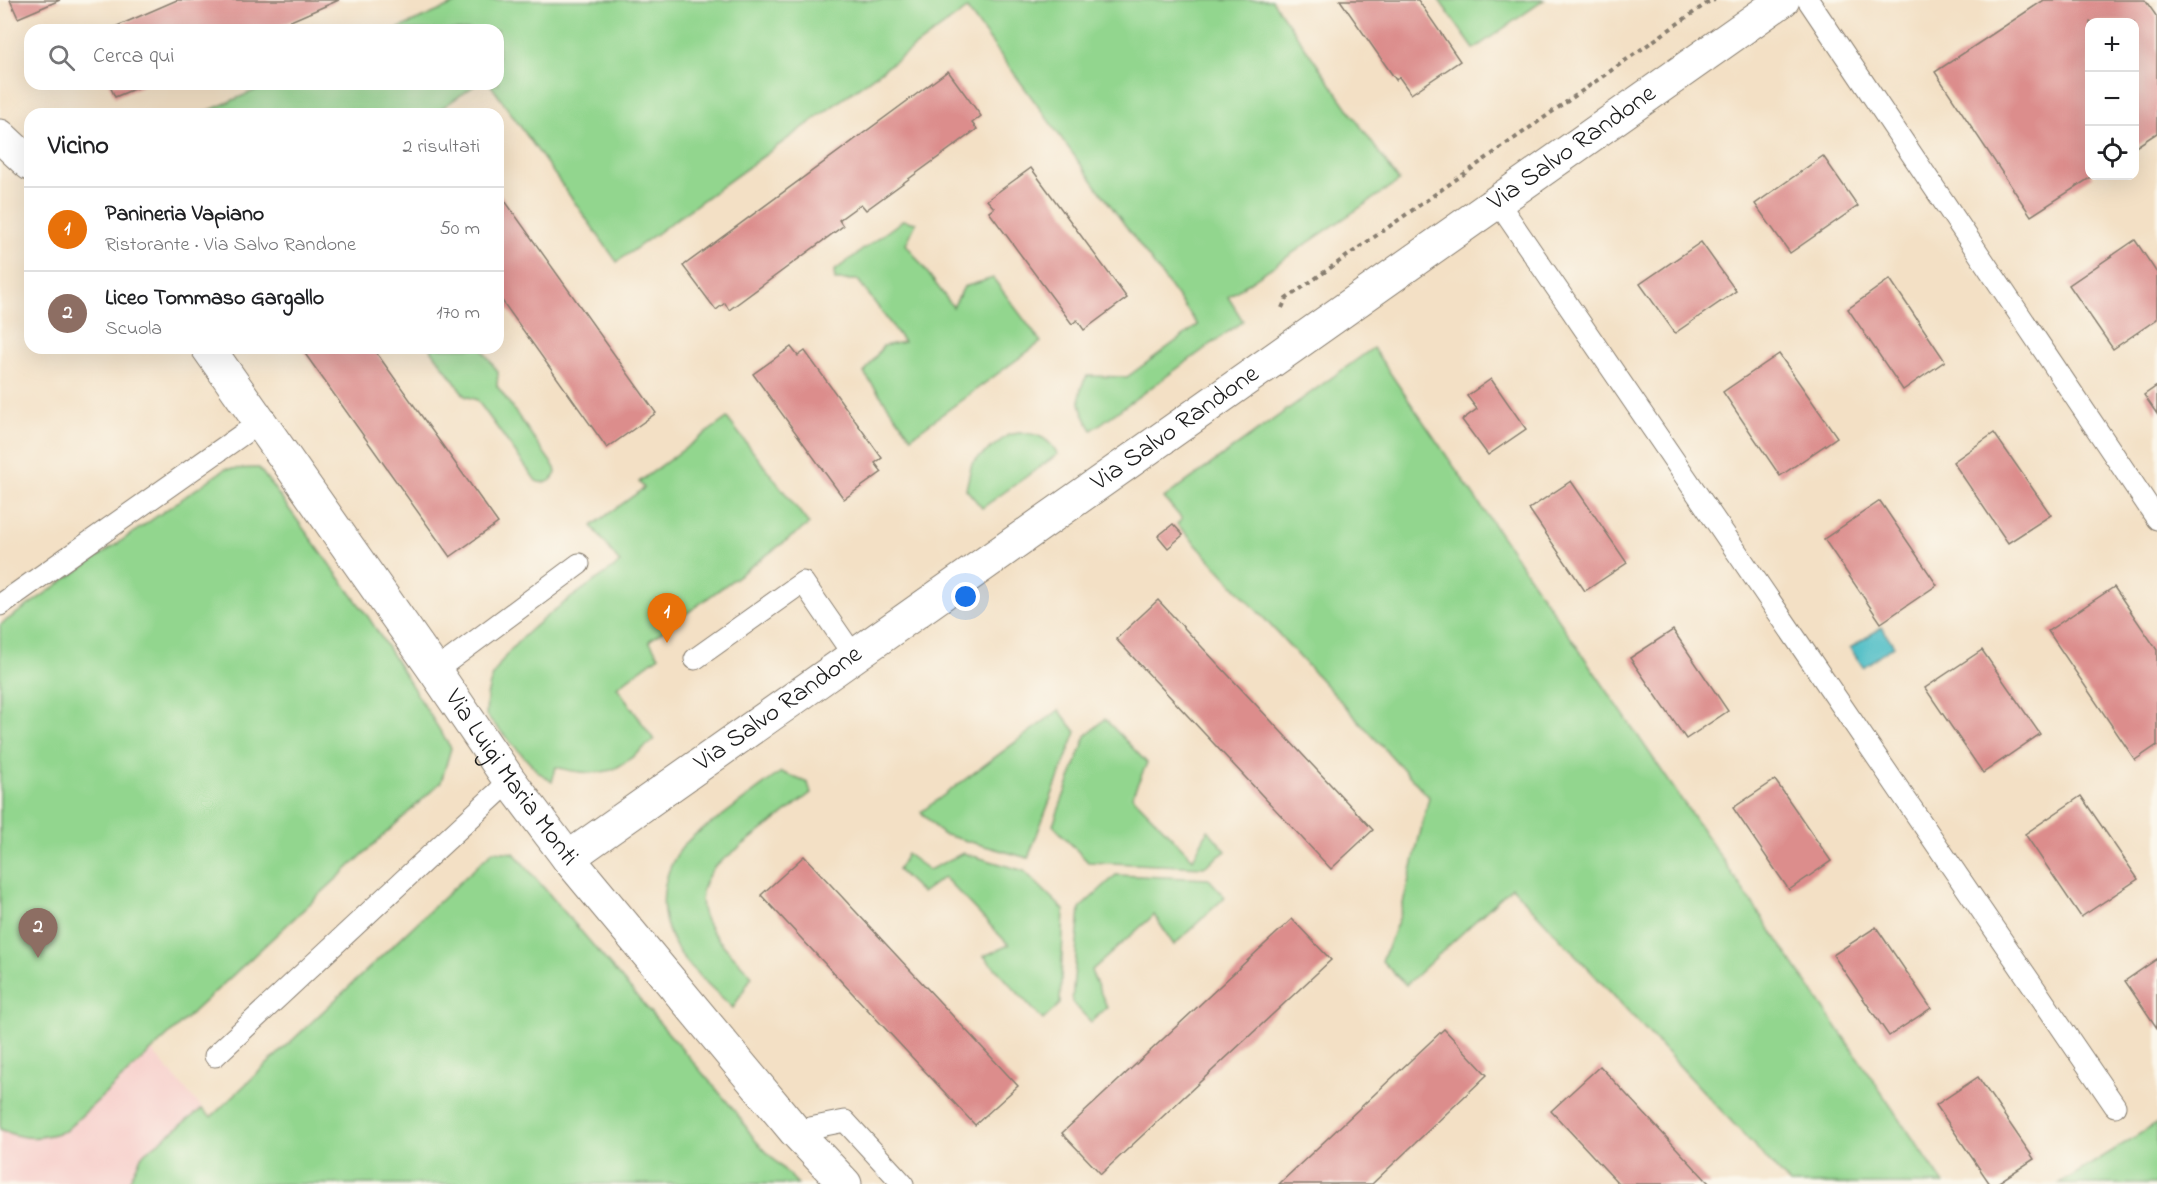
<!DOCTYPE html>
<html lang="it">
<meta charset="utf-8">
<style>
:root{--surface:#fff;--page:#f2f2f2;--text:#202124;--muted:#757577;--line:#e0e0e0;--accent:#ea580c}
body{margin:0;font-family:"Indie Flower",sans-serif;background:var(--page);color:var(--text)}
.controls{position:absolute;right:18px;top:18px;display:grid;overflow:hidden;border-radius:12px;box-shadow:0 6px 24px #0002}
.controls button{width:54px;height:54px;display:grid;place-items:center;padding:0;border:0;border-bottom:2px solid var(--line);background:var(--surface);color:var(--text);font:30px sans-serif}
.you{position:absolute;left:966px;top:597px;width:21px;height:21px;margin:-15px;border:4px solid #fff;border-radius:50%;background:#1a73e8;box-shadow:0 0 0 9px #1a73e833}
.badge{display:grid;place-items:center;width:39px;height:39px;border-radius:50%;background:var(--accent);color:#fff;font-size:20px;font-weight:700}
.pin{position:absolute;translate:-50% -50px;filter:drop-shadow(0 2px 3px #0008)}
.pin::after{content:'';position:absolute;top:32px;width:21px;height:18px;background:inherit;clip-path:polygon(0 0,100% 0,50% 100%)}
.list{margin:0;padding:0;list-style:none}
h2{display:flex;justify-content:space-between;align-items:center;height:78px;margin:0;padding:0 24px;font-size:26px}
h2 small{font-size:20px;font-weight:400;color:var(--muted)}
.list li{display:grid;grid-template-columns:39px 1fr auto;gap:18px;align-items:center;box-sizing:border-box;height:84px;padding:0 24px;border-top:2px solid var(--line)}
.list b{display:block;font-size:22px;white-space:nowrap}
.list p{margin:0;font-size:20px;white-space:nowrap;color:var(--muted)}
.list em{font-size:20px;font-style:normal;color:var(--muted)}
.icon{flex:none;width:33px;height:33px;fill:none;stroke:currentColor;stroke-width:2;stroke-linecap:round;stroke-linejoin:round}
.map{position:relative;flex:none;width:2157px;height:1184px;overflow:hidden}
.search{position:absolute;background:var(--surface);box-shadow:0 6px 24px #0002;left:24px;top:24px;width:480px;height:66px;display:flex;align-items:center;gap:15px;box-sizing:border-box;padding:0 21px;border-radius:18px;color:var(--muted);font-size:22px}
.panel{position:absolute;background:var(--surface);box-shadow:0 6px 24px #0002;left:24px;top:108px;width:480px;height:246px;border-radius:18px}
.map>svg:first-child{display:block}
.built{fill:#f7d0cc}
.green{fill:#92d68e;stroke:#577955;stroke-width:1.5}
.water{fill:#50bec6;stroke:#366d71;stroke-width:1.5}
.building{fill:#dc8d8c}
.lines{fill:none;stroke-linecap:round;stroke-linejoin:round}
.service-casing{stroke:#887e70;stroke-width:23}
.minor-casing{stroke:#887e70;stroke-width:35}
.tertiary-casing{stroke:#887e70;stroke-width:35}
.path{stroke:#887e70;stroke-width:4;stroke-dasharray:4.5 4.5;stroke-linecap:butt}
.service{stroke:#fff;stroke-width:21}
.minor{stroke:#fff;stroke-width:33}
.tertiary{stroke:#fff;stroke-width:33}
.labels{text-anchor:middle;dominant-baseline:central;stroke-width:6;stroke-linejoin:round;paint-order:stroke}
.street-label{font-size:26px;fill:#1c1c1c;stroke:#fbf7ec}
</style>
<div class="map">
<svg width="2157" height="1184" viewBox="0 0 2157 1184">
<rect width="100%" height="100%" fill="#fbf7ec"/>
<filter id="ink" filterUnits="userSpaceOnUse"><feTurbulence type="fractalNoise" baseFrequency=".0167" numOctaves="2"/><feDisplacementMap in="SourceGraphic" scale="12" xChannelSelector="R" yChannelSelector="G"/><feConvolveMatrix kernelMatrix="1 2 1 2 8 2 1 2 1" color-interpolation-filters="sRGB"/></filter>
<filter id="wash" filterUnits="userSpaceOnUse"><feTurbulence type="fractalNoise" baseFrequency=".008" numOctaves="4" result="noise"/><feDisplacementMap in="SourceGraphic" scale="24" xChannelSelector="R" yChannelSelector="G"/><feGaussianBlur stdDeviation="1.35" result="paint"/><feColorMatrix in="noise" values="0 0 0 0 0 0 0 0 0 0 0 0 0 0 0 0 0 1.4 0 .05"/><feComposite in="paint" operator="in"/></filter>
<g filter="url(#wash)">
<rect width="100%" height="100%" fill="#f3e0c5"/>
<path class="built" d="M 0,865 L 152,1051 L 269,1184 L 0,1184 Z"/>
<g class="green">
<path d="M 464,0 L 1272,0 L 1399,181 L 1228,297 L 1243,321 L 1092,430 C 1080,411 1074,396 1087,376 L 1127,377 L 1198,325 L 967,9 L 617,262 L 490,84 L 498,84 L 498,30 L 395,30 Z"/>
<path d="M 1439,0 L 1544,0 L 1474,49 Z"/>
<path d="M 270,84 L 477,84 L 433,114 L 201,114 Z"/>
<path d="M 903,220 L 916,223 L 906,244 L 953,307 L 964,287 L 993,278 L 1041,342 L 911,437 L 864,373 L 883,346 L 904,342 L 858,280 L 835,280 L 834,271 Z"/>
<path d="M 430,348 L 481,348 L 498,372 L 497,386 L 555,468 L 556,473 C 552,482 546,485 536,481 L 477,400 L 465,396 Z"/>
<path d="M 1373,348 L 1944,1184 L 1790,1184 L 1512,887 L 1406,985 L 1382,961 L 1400,916 L 1429,797 L 1177,524 L 1182,519 L 1164,498 Z"/>
<path d="M 727,418 L 809,524 L 649,641 L 659,656 L 617,687 L 654,740 C 643,748 624,766 611,770 C 594,775 572,772 556,767 L 552,782 L 537,771 L 486,715 C 487,708 486,699 488,692 C 496,642 581,592 620,563 L 592,526 L 644,488 L 639,482 Z"/>
<path d="M 1019,433 C 1038,433 1048,438 1058,454 L 982,508 L 966,489 L 972,463 L 1008,435 Z"/>
<path d="M 259,468 L 369,618 L 451,748 L 441,782 L 65,1131 C 39,1139 25,1141 0,1129 L 0,625 L 225,469 Z"/>
<path d="M 1059,710 L 1076,732 L 1028,858 L 942,834 L 921,812 Z"/>
<path d="M 1105,719 L 1147,763 L 1132,796 L 1193,859 L 1208,830 L 1226,851 L 1204,867 L 1088,862 L 1053,825 L 1086,736 Z"/>
<path d="M 781,772 L 808,783 L 811,793 L 715,866 C 678,912 723,943 752,976 L 733,1008 C 712,987 684,966 672,939 C 656,907 663,866 688,841 C 696,832 708,826 718,819 C 739,803 760,787 781,772 Z"/>
<path d="M 493,851 L 514,853 L 735,1111 L 755,1140 L 798,1184 L 128,1184 L 142,1155 L 202,1109 L 211,1117 Z"/>
<path d="M 963,853 L 1024,871 L 1064,910 L 1060,1004 L 1043,1020 L 984,956 L 1009,945 L 944,877 L 922,893 L 898,870 L 907,854 L 929,870 Z"/>
<path d="M 1116,875 L 1209,879 L 1225,897 L 1174,945 L 1154,915 L 1091,971 L 1107,1007 L 1091,1022 L 1072,1002 L 1080,908 Z"/>
<path d="M 2157,1123 L 2157,1184 L 2059,1184 Z"/>
</g>
<path class="water" d="M 1882,627 L 1894,646 L 1863,667 L 1850,648 Z"/>
<g id="blocks">
<g class="building">
<path d="M 10,0 L 60,0 L 18,18 Z"/>
<path d="M 177,0 L 339,0 L 270,30 L 108,30 Z"/>
<path d="M 1340,0 L 1418,0 L 1460,61 L 1411,94 L 1399,77 L 1396,80 Z"/>
<path d="M 2044,0 L 2145,0 L 2157,17 L 2157,133 L 2134,148 L 2134,22 L 2090,22 L 2090,176 L 2093,176 L 2031,216 L 1935,72 Z"/>
<path d="M 948,71 L 981,116 L 972,123 L 977,129 L 866,210 L 861,204 L 839,220 L 843,226 L 729,310 L 725,303 L 716,310 L 683,266 Z"/>
<path d="M 109,84 L 146,84 L 115,97 Z"/>
<path d="M 1823,156 L 1858,206 L 1790,253 L 1755,204 Z"/>
<path d="M 1031,168 L 1127,298 L 1084,330 L 1077,320 L 1072,324 L 989,212 L 994,208 L 987,200 Z"/>
<path d="M 498,191 L 656,413 L 607,448 L 498,295 Z"/>
<path d="M 2135,240 L 2157,273 L 2157,319 L 2113,349 L 2069,285 Z"/>
<path d="M 1701,242 L 1736,291 L 1675,333 L 1640,284 Z"/>
<path d="M 1890,279 L 1945,361 L 1903,390 L 1848,309 Z"/>
<path d="M 791,347 L 798,356 L 805,351 L 882,458 L 875,463 L 882,472 L 844,499 L 753,374 Z"/>
<path d="M 301,348 L 373,348 L 498,523 L 450,557 Z"/>
<path d="M 1779,354 L 1837,437 L 1780,476 L 1723,392 Z"/>
<path d="M 1491,379 L 1526,429 L 1488,455 L 1462,420 L 1477,409 L 1467,396 Z"/>
<path d="M 2157,386 L 2157,414 L 2144,395 Z"/>
<path d="M 1994,433 L 2051,515 L 2008,543 L 1953,462 Z"/>
<path d="M 1571,481 L 1627,563 L 1585,591 L 1529,509 Z"/>
<path d="M 1880,501 L 1937,585 L 1881,623 L 1824,539 Z"/>
<path d="M 1173,524 L 1183,535 L 1168,548 L 1158,536 Z"/>
<path d="M 2114,587 L 2157,650 L 2157,745 L 2135,760 L 2048,631 Z"/>
<path d="M 1158,600 L 1373,830 L 1331,869 L 1116,639 Z"/>
<path d="M 1673,630 L 1728,711 L 1686,739 L 1630,658 Z"/>
<path d="M 1982,650 L 2040,734 L 1983,773 L 1925,688 Z"/>
<path d="M 1775,780 L 1831,861 L 1789,890 L 1733,808 Z"/>
<path d="M 2081,796 L 2138,879 L 2081,917 L 2025,834 Z"/>
<path d="M 804,856 L 1018,1086 L 975,1125 L 761,895 Z"/>
<path d="M 1292,919 L 1331,960 L 1101,1174 L 1062,1133 Z"/>
<path d="M 1876,927 L 1931,1008 L 1889,1036 L 1833,955 Z"/>
<path d="M 2157,959 L 2157,1028 L 2125,981 Z"/>
<path d="M 1444,1029 L 1487,1075 L 1372,1184 L 1279,1184 Z"/>
<path d="M 1600,1066 L 1706,1180 L 1710,1184 L 1619,1184 L 1604,1168 L 1551,1111 Z"/>
<path d="M 1978,1077 L 2034,1159 L 1996,1184 L 1990,1184 L 1936,1105 Z"/>
</g>
</g>
</g>
<g filter="url(#ink)">
<use href="#blocks" fill-opacity="0" stroke="#887e70" stroke-width="1.5"/>
<g class="lines">
<defs>
<g id="service">
<path d="M 1808,0 L 2157,519"/>
<path d="M 1497,201 L 2115,1106"/>
<path d="M 0,605 L 260,422"/>
<path d="M 695,659 L 803,582 L 854,656"/>
<path d="M 435,671 L 579,564"/>
<path d="M 215,1056 L 510,781"/>
<path d="M 795,1131 L 845,1121 L 903,1184"/>
</g>
<g id="minor">
<path id="s1" d="M 568,858 L 1783,0"/>
</g>
<g id="tertiary">
<path d="M 0,136 L 30,164"/>
<path id="s2" d="M 208,348 L 435,671 L 510,781 L 568,858 L 795,1131 L 845,1184"/>
</g>
</defs>
<use href="#service" class="service-casing"/>
<use href="#minor" class="minor-casing"/>
<use href="#tertiary" class="tertiary-casing"/>
<path class="path" d="M 1282,308 L 1286,299 L 1710,1 L 1715,0"/>
<use href="#service" class="service"/>
<use href="#minor" class="minor"/>
<use href="#tertiary" class="tertiary"/>
</g>
</g>
<g class="labels">
<g class="street-label">
<text stroke="none"><textPath href="#s1" startOffset="1230">Via Salvo Randone</textPath></text>
<text stroke="none"><textPath href="#s1" startOffset="744">Via Salvo Randone</textPath></text>
<text stroke="none"><textPath href="#s1" startOffset="258">Via Salvo Randone</textPath></text>
<text stroke="none"><textPath href="#s2" startOffset="526">Via Luigi Maria Monti</textPath></text>
</g>
</g>
</svg>
<div class="controls">
<button>+</button>
<button>−</button>
<button><svg class="icon" aria-label="locate" viewBox="0 0 24 24"><circle cx="12" cy="12" r="6"/><path d="M12 2v4M12 18v4M2 12h4M18 12h4"/></svg></button>
</div>
<div class="you"></div>
<div class="pin badge" style="left:667px;top:643px;background:#e8710a">1</div>
<div class="pin badge" style="left:38px;top:958px;background:#8d6e63">2</div>
<div class="search"><svg class="icon" aria-label="search" viewBox="0 0 24 24"><circle cx="10" cy="10" r="6"/><path d="M15 15l6 6"/></svg>Cerca qui</div>
<section class="panel">
<h2>Vicino<small>2 risultati</small></h2>
<ul class="list">
<li><span class="badge" style="background:#e8710a">1</span><div><b>Panineria Vapiano</b><p>Ristorante · Via Salvo Randone</p></div><em>50 m</em></li>
<li><span class="badge" style="background:#8d6e63">2</span><div><b>Liceo Tommaso Gargallo</b><p>Scuola</p></div><em>170 m</em></li>
</ul>
</section>
</div>
